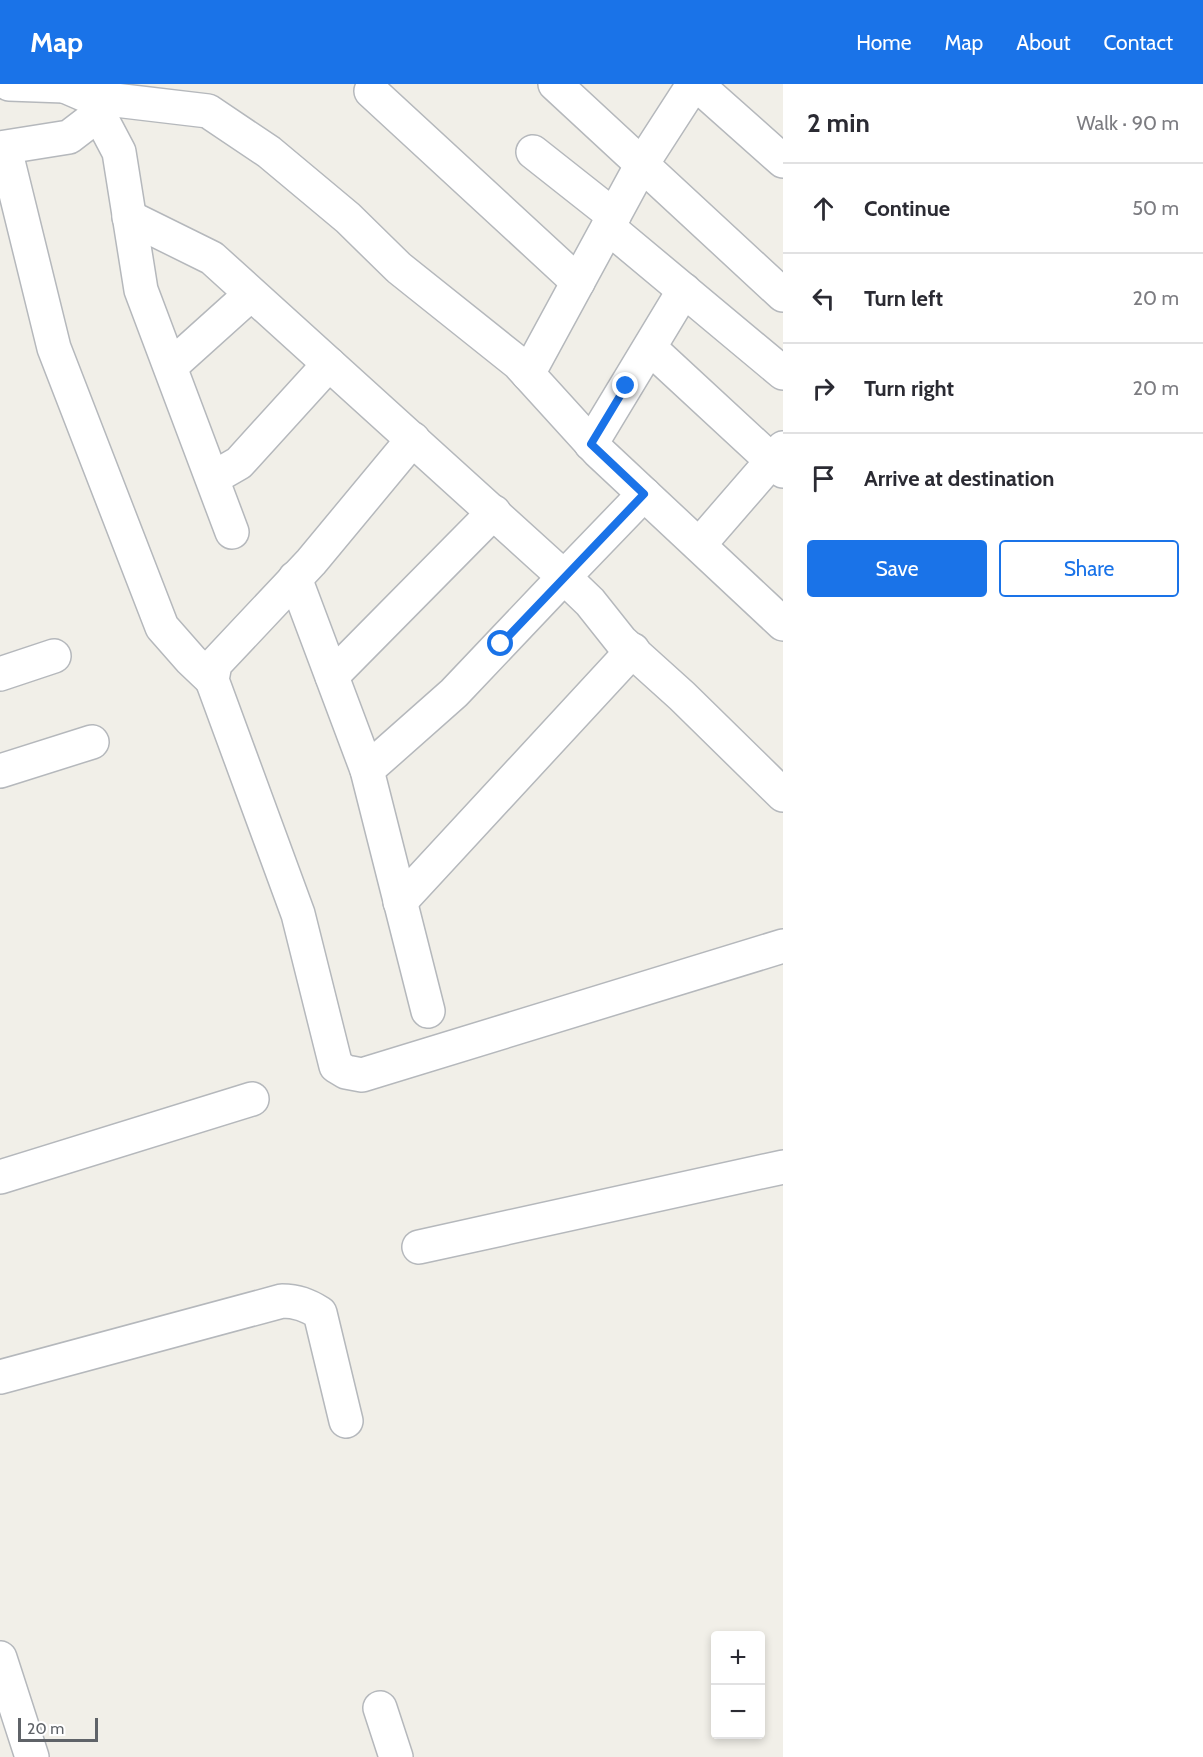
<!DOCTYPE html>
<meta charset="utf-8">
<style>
:root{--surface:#fff;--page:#f2f2f3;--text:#2b2b33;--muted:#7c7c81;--line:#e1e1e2;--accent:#1a73e8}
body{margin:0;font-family:Cabin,sans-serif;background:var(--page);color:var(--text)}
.controls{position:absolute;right:18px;bottom:18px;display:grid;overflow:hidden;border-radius:6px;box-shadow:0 3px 9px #0003}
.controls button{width:54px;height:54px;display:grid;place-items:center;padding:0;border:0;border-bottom:2px solid var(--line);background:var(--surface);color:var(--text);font:30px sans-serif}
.scale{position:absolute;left:18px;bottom:15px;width:80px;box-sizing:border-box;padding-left:6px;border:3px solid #5f6368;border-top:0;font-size:16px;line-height:21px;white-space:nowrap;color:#5f6368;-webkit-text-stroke:4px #fff;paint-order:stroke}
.stop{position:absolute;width:18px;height:18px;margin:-14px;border:4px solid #1a73e8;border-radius:50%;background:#fff}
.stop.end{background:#1a73e8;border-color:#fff;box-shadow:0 2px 6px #0008}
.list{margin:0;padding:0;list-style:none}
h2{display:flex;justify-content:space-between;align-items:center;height:78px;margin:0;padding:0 24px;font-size:26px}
h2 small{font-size:20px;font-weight:400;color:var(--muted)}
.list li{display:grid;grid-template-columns:39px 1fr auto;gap:18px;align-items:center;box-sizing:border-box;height:90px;padding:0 24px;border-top:2px solid var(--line)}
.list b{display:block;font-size:22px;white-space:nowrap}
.list em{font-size:20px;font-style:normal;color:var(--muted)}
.actions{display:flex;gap:12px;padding:18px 24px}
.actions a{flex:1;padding:14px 0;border:2px solid var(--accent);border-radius:6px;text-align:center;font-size:21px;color:var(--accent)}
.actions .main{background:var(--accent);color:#fff}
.icon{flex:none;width:33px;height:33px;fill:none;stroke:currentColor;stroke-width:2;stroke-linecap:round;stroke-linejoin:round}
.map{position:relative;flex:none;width:783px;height:1673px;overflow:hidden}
header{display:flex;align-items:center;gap:36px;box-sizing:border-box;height:84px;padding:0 30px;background:var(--accent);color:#fff}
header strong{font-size:28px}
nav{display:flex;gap:33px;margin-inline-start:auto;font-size:21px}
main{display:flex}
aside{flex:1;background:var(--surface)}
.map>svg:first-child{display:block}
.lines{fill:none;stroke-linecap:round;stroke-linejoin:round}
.minor-casing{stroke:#b5b8bc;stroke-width:36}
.minor{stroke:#fff;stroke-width:33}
.route{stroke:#1a73e8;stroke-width:8}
</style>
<header>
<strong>Map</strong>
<nav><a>Home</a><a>Map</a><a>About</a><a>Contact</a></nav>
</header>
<main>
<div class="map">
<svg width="783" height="1673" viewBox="0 0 783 1673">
<rect width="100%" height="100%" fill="#f1efe8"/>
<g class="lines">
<defs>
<g id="minor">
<path d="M 9,0 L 64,2"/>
<path d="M 60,0 L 90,13 L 208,27 L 269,68 L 348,134 L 399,184 L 518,279 L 598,367 L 783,540"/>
<path d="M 555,0 L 783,211"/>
<path d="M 371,7 L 578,198"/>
<path d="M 90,13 L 119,68 L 141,206 L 232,448"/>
<path d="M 0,64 L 69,53 L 99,30"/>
<path d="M 5,65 L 54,264 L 162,543 L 191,576 L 212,596"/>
<path d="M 533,68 L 614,132"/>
<path d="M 129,133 L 212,174 L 564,493 L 644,410"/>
<path d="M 608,143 L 783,289"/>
<path d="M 650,264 L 783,387"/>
<path d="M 171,282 L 251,210"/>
<path d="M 528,290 L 642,80 L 691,4 L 694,3 L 702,5 L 783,77"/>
<path d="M 413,355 L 311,478 L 215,580 L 212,596 L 298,830 L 336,982 L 346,988 L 362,991 L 783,862"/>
<path d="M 591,360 L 684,206"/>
<path d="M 213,394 L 239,379 L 329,280"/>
<path d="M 699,461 L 783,364"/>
<path d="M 295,494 L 367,686 L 428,927"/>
<path d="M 0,590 L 54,572"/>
<path d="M 332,592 L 494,428"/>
<path d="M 367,686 L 454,609 L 564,493 L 590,518 L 621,557 L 682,612 L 783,711"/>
<path d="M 0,687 L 92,658"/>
<path d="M 400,818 L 633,566"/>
<path d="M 0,1093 L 252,1015"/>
<path d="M 419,1163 L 783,1083"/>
<path d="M 0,1293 L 282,1217 C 297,1217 307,1221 320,1229 L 346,1337"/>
<path d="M 0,1574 L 32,1673"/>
<path d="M 380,1624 L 396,1673"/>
</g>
</defs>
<use href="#minor" class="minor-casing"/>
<use href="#minor" class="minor"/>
</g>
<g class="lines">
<path class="route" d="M 501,560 L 644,410 L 591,360 L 626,302"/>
</g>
</svg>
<div class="controls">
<button>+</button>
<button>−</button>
</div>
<div class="scale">20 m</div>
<div class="stop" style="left:501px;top:560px"></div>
<div class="stop end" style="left:626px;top:302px"></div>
</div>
<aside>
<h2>2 min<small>Walk · 90 m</small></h2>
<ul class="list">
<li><svg class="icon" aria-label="ahead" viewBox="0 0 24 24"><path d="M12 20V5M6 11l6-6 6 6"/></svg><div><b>Continue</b></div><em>50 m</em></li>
<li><svg class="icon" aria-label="left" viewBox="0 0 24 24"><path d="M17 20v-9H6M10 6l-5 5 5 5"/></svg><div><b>Turn left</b></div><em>20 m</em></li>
<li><svg class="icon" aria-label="right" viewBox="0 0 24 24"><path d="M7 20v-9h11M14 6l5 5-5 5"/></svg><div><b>Turn right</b></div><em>20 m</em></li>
<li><svg class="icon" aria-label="arrive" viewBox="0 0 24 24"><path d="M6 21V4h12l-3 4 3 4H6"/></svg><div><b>Arrive at destination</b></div></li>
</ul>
<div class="actions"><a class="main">Save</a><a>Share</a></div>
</aside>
</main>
